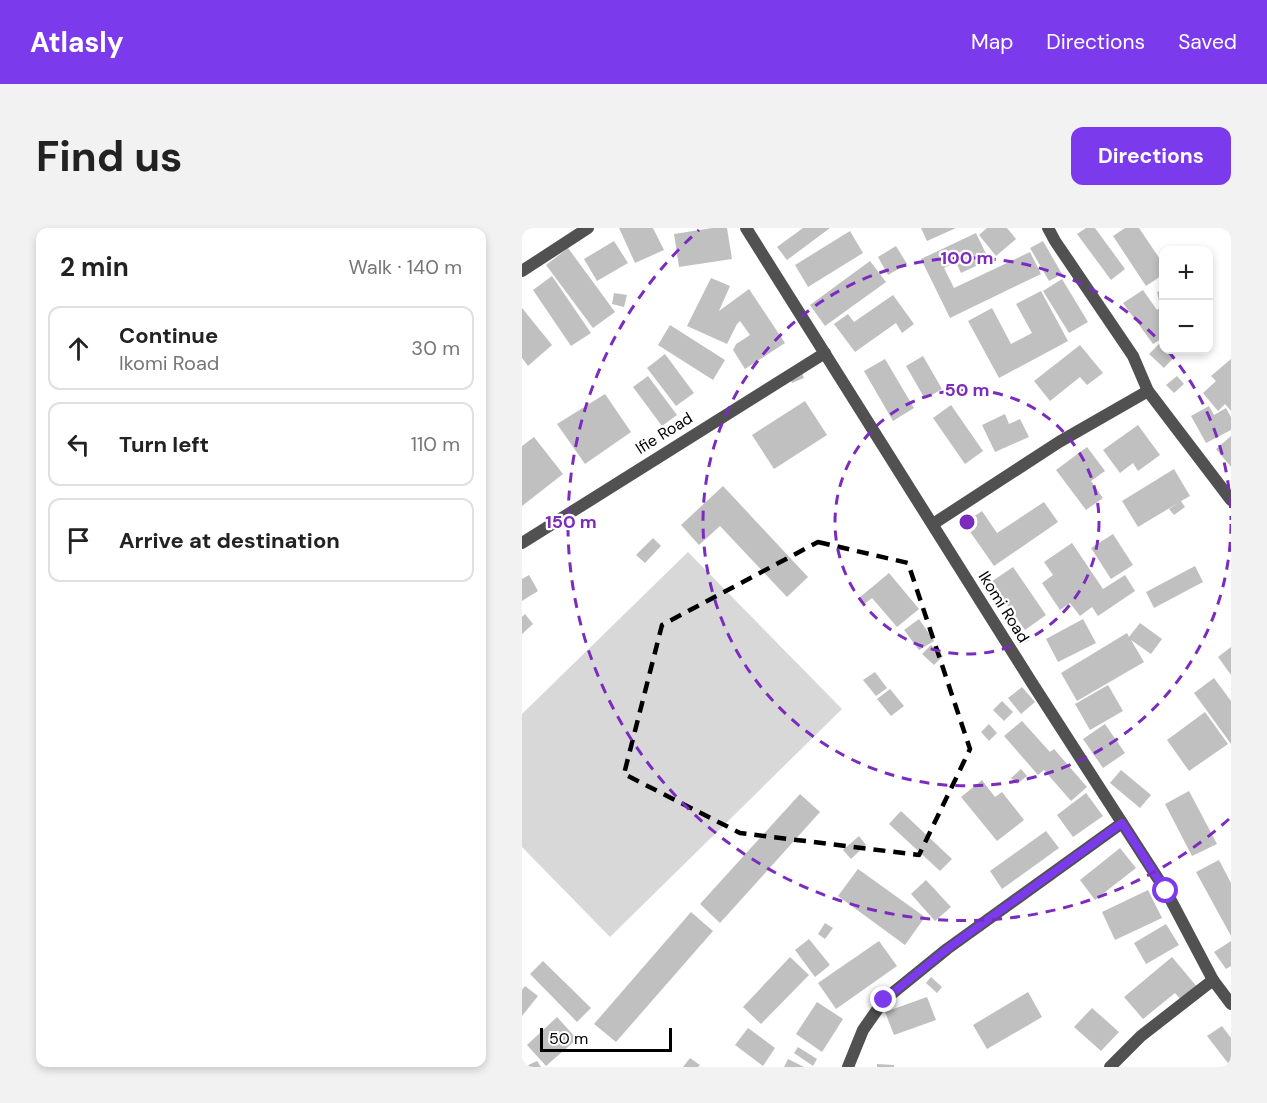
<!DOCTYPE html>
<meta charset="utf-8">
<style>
:root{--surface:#fff;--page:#f2f2f2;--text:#222;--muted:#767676;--line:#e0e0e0;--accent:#7c3aed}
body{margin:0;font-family:"DM Sans",sans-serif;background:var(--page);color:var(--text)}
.controls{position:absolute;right:18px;top:18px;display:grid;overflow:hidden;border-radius:12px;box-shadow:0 3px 9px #0003}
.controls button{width:54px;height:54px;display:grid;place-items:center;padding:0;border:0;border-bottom:2px solid var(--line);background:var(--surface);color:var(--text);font:30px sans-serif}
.scale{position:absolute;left:18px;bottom:15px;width:132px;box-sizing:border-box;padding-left:6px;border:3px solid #000;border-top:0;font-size:16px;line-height:21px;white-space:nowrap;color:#000;-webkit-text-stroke:4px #fff;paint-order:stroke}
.stop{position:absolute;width:18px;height:18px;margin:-14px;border:4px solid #7c3aed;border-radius:50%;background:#fff}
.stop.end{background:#7c3aed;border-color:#fff;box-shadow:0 2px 6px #0008}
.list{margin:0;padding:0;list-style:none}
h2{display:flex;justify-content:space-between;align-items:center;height:78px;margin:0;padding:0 24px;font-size:26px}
h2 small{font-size:20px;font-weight:400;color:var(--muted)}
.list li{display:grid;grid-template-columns:39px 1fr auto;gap:18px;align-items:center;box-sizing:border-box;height:84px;margin:0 12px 12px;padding:0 12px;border:2px solid var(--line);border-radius:12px}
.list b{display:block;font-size:22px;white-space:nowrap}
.list p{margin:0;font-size:20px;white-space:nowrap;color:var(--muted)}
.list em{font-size:20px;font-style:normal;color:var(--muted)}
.icon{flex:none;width:33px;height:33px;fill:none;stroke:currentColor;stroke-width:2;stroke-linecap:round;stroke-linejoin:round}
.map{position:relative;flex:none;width:709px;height:839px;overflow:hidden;border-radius:12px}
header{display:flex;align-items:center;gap:36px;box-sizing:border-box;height:84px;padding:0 30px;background:var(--accent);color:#fff}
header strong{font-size:28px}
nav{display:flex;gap:33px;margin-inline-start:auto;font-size:21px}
.intro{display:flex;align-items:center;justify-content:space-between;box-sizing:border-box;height:144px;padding:0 36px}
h1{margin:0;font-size:42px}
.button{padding:15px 27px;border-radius:12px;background:var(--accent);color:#fff;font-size:21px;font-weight:700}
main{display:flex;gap:36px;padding:0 36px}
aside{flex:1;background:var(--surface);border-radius:12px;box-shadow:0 3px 9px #0003}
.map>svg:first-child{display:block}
.green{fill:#d8d8d8}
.building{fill:#c0c0c0}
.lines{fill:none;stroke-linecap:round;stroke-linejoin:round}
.street{stroke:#515151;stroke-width:12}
.route{stroke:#7c3aed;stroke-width:8}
.marked{fill:none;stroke:#000;stroke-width:4.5;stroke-dasharray:12 8;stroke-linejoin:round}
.ring{fill:none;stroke:#7b2cbf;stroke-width:3;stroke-dasharray:10 8}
.labels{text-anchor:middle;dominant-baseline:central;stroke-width:4.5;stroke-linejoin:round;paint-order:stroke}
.street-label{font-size:16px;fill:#000;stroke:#fff}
.centre{fill:#7b2cbf;stroke:#fff;stroke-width:3}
.ring-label{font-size:18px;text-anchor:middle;font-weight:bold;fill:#7b2cbf;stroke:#fff;stroke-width:4.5;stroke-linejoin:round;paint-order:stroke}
</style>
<header>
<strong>Atlasly</strong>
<nav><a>Map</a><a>Directions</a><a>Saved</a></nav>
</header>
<div class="intro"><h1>Find us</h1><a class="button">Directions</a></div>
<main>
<aside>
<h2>2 min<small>Walk · 140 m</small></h2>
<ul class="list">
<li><svg class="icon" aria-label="ahead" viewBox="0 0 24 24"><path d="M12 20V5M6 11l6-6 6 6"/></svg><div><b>Continue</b><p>Ikomi Road</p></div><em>30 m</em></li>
<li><svg class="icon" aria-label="left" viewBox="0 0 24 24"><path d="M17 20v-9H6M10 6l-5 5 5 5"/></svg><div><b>Turn left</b></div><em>110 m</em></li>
<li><svg class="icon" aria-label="arrive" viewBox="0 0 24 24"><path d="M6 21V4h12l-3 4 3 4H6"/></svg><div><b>Arrive at destination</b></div></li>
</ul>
</aside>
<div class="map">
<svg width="709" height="839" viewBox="0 0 709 839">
<rect width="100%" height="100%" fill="#fff"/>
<path class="green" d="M 166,324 L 320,481 L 88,709 L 0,619 L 0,486 Z"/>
<g class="building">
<path d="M 97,0 L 131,0 L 142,22 L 113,35 Z"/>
<path d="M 190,0 L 205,0 L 210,31 L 157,39 L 152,6 Z"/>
<path d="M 281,0 L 308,0 L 265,32 L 255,19 Z"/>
<path d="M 399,0 L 434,0 L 405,13 Z"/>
<path d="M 465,0 L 485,0 L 494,11 L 474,28 L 457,7 Z"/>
<path d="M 564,0 L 573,0 L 603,41 L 589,52 L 555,6 Z"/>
<path d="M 603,0 L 617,0 L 642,37 L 642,46 L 624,58 L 591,8 Z"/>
<path d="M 328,3 L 341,25 L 286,59 L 273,37 Z"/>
<path d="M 454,5 L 467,32 L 439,45 L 434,34 L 422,40 L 432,60 L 508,24 L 519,46 L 428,90 L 399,31 Z"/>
<path d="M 92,13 L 106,35 L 75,53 L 62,31 Z"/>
<path d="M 521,13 L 540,46 L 527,53 L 508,20 Z"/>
<path d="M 374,18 L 385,36 L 366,47 L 356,29 Z"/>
<path d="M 46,20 L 93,84 L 71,100 L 24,37 Z"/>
<path d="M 348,33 L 364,54 L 303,98 L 288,77 Z"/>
<path d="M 30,48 L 69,105 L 49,118 L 11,62 Z"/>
<path d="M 189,50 L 208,58 L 197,83 L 227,61 L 263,115 L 223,141 L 211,122 L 214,116 L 228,107 L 218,93 L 215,96 L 205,116 L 165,98 Z"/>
<path d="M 540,51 L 566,94 L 547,105 L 521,63 Z"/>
<path d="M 621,62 L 635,82 L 642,78 L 642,109 L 631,116 L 601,75 Z"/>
<path d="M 642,62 L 642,72 L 637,73 L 635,64 Z"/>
<path d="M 519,63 L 546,113 L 477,150 L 446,93 L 470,80 L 489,116 L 510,105 L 494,76 Z"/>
<path d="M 92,65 L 105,67 L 102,79 L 90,76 Z"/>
<path d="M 371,67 L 392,96 L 380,105 L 374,95 L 333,124 L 312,96 L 326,86 L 332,94 Z"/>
<path d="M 0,80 L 30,117 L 6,138 L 0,130 Z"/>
<path d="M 148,97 L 203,132 L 191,152 L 136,117 Z"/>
<path d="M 638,115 L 642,118 L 642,122 L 645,122 L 653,128 L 642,140 L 627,126 Z"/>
<path d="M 558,117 L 581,145 L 565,157 L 558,149 L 528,173 L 512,153 Z"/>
<path d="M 143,126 L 172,165 L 154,178 L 125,140 Z"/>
<path d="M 401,128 L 420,161 L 403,171 L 384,138 Z"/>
<path d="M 363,131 L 392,180 L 371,193 L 342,143 Z"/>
<path d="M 709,131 L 709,183 L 703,176 L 696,183 L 681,165 L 694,153 L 689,148 Z"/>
<path d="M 277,138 L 282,150 L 270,155 L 265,143 Z"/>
<path d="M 126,148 L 155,187 L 140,198 L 111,159 Z"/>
<path d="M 655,148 L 662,156 L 652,165 L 644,157 Z"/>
<path d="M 83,166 L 109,204 L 63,236 L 35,196 Z"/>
<path d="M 283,173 L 305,207 L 252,241 L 230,207 Z"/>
<path d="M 429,177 L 461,223 L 443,236 L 411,190 Z"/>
<path d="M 687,178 L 692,187 L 704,180 L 709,189 L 709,202 L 684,215 L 669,188 Z"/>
<path d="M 483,186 L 487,196 L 498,191 L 507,209 L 473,224 L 460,197 Z"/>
<path d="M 616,197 L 638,227 L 616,243 L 611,235 L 598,245 L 581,222 Z"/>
<path d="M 709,208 L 709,239 L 694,221 Z"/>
<path d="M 12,209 L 41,246 L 0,278 L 0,218 Z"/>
<path d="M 565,219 L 583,243 L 569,253 L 581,270 L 564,282 L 534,242 Z"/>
<path d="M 652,241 L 668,268 L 659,273 L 663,279 L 652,287 L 647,281 L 656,275 L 616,299 L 600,273 Z"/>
<path d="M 201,258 L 286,349 L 265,369 L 198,298 L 177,317 L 159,297 Z"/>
<path d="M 522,274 L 536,294 L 472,338 L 442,295 L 460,283 L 475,305 Z"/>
<path d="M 591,306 L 611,337 L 589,351 L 569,320 Z"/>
<path d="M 131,310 L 139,318 L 123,335 L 114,327 Z"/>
<path d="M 550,315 L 581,361 L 603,347 L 613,363 L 576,388 L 570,379 L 558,388 L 548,375 L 538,382 L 520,355 L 531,347 L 522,334 Z"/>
<path d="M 673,338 L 681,354 L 632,380 L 624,364 Z"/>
<path d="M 491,339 L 524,387 L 503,402 L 469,354 Z"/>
<path d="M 367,345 L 397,381 L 375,399 L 350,370 L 342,376 L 337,370 Z"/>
<path d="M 7,347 L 16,363 L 0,373 L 0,351 Z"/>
<path d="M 3,386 L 11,396 L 0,406 L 0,389 Z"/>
<path d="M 397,391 L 412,413 L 397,422 L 382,402 Z"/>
<path d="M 561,391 L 574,415 L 536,434 L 524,411 Z"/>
<path d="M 618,395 L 640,411 L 629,426 L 609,412 L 622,434 L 555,473 L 539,445 L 605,405 L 607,409 Z"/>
<path d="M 409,417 L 421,428 L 412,437 L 400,426 Z"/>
<path d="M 709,419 L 709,447 L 696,429 Z"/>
<path d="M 353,444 L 365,460 L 354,468 L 341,452 Z"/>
<path d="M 692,450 L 709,473 L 709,516 L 672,465 Z"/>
<path d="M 586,457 L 601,483 L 568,502 L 553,476 Z"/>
<path d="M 500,459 L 513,474 L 499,486 L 486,470 Z"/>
<path d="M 368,461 L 382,478 L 369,488 L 355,471 Z"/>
<path d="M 480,473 L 491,484 L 482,493 L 471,482 Z"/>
<path d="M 683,484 L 706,516 L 667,543 L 645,512 Z"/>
<path d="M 500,493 L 528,524 L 532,521 L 565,559 L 549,573 L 522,542 L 516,547 L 482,508 Z"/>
<path d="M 467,496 L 475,505 L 467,513 L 459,504 Z"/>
<path d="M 583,496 L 603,525 L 581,540 L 561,511 Z"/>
<path d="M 499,541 L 505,548 L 495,556 L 489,550 Z"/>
<path d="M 599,542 L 629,567 L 618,580 L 588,555 Z"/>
<path d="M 460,552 L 473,569 L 480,564 L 502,592 L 475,613 L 439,569 Z"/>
<path d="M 667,563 L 695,616 L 670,628 L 643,576 Z"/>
<path d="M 564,565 L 581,588 L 551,609 L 535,587 Z"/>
<path d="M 278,566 L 298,584 L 198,695 L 178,676 Z"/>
<path d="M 379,583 L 430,631 L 418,643 L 367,596 Z"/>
<path d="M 524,603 L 537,620 L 480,661 L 468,643 Z"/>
<path d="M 337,608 L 344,617 L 329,631 L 321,622 Z"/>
<path d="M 598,620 L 614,640 L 573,672 L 558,652 Z"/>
<path d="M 697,632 L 709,655 L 709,708 L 674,644 Z"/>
<path d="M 336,641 L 403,689 L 383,717 L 316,668 Z"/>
<path d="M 404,652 L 429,679 L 413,693 L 389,666 Z"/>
<path d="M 626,662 L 640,690 L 593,712 L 580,684 Z"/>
<path d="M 169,684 L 191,703 L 94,814 L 72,796 Z"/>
<path d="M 303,695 L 311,700 L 303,711 L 296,706 Z"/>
<path d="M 644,696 L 657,717 L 624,736 L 612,715 Z"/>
<path d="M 287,711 L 308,737 L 293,749 L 273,722 Z"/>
<path d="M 357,713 L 375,738 L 314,781 L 296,755 Z"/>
<path d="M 709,713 L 709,738 L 704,741 L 692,724 Z"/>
<path d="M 268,729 L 287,747 L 239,796 L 221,779 Z"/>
<path d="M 650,729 L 676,760 L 660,773 L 653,765 L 621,791 L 602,769 Z"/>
<path d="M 21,733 L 69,780 L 55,794 L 8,746 Z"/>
<path d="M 409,749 L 420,759 L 415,765 L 404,755 Z"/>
<path d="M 3,758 L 16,768 L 0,788 L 0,762 Z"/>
<path d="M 506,764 L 520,789 L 465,821 L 451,797 Z"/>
<path d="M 405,769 L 414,792 L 372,807 L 363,784 Z"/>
<path d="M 295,774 L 321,791 L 300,824 L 274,806 Z"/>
<path d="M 570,780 L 597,804 L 579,823 L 552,799 Z"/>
<path d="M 35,789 L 55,811 L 24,838 L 5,817 Z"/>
<path d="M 700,798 L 709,810 L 709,839 L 685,808 Z"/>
<path d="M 226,800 L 253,820 L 241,838 L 213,817 Z"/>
<path d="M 276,819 L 295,831 L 291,838 L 272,825 Z"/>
<path d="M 168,830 L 178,837 L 176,839 L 161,839 Z"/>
<path d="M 266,831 L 282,839 L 262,839 Z"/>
<path d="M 15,833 L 19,839 L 2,839 Z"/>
<path d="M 355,836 L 372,837 L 372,839 L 355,839 Z"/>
</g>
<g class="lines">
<g class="street">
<path d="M 224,0 L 510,455 L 644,663 L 691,752 L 709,776"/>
<path d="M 526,0 L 533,13 L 611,128 L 626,163 L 709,272"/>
<path d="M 0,43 L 66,0"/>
<path d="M 411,296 L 537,214 L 626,163"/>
<path d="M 0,315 L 303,125"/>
<path d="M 326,839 L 341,802 L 362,772 L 425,721 L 600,595"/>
<path d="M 588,839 L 619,808 L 691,752"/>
</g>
</g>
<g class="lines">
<path class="route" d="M 362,772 L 425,721 L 600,595 L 644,663"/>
</g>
<path class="marked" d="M 296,314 L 386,335 L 448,521 L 397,627 L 218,605 L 102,546 L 140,397 Z"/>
<g class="ring">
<circle cx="445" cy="294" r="132"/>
<path d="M709 296A264 264 0 1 1 641 117M646 123A264 264 0 0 1 709 292"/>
<path d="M707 591A396 396 0 0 1 177 2"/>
</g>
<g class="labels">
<g class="street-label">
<text transform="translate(142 205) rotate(-32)">Ifie Road</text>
<text transform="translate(482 379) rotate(58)">Ikomi Road</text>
</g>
</g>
<circle cx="445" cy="294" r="9" class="centre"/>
<g class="ring-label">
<text x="445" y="36">100 m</text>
<text x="445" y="168">50 m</text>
<text x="49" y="300">150 m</text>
</g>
</svg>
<div class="controls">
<button>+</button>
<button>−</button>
</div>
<div class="scale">50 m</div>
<div class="stop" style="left:644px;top:663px"></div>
<div class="stop end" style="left:362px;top:772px"></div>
</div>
</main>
